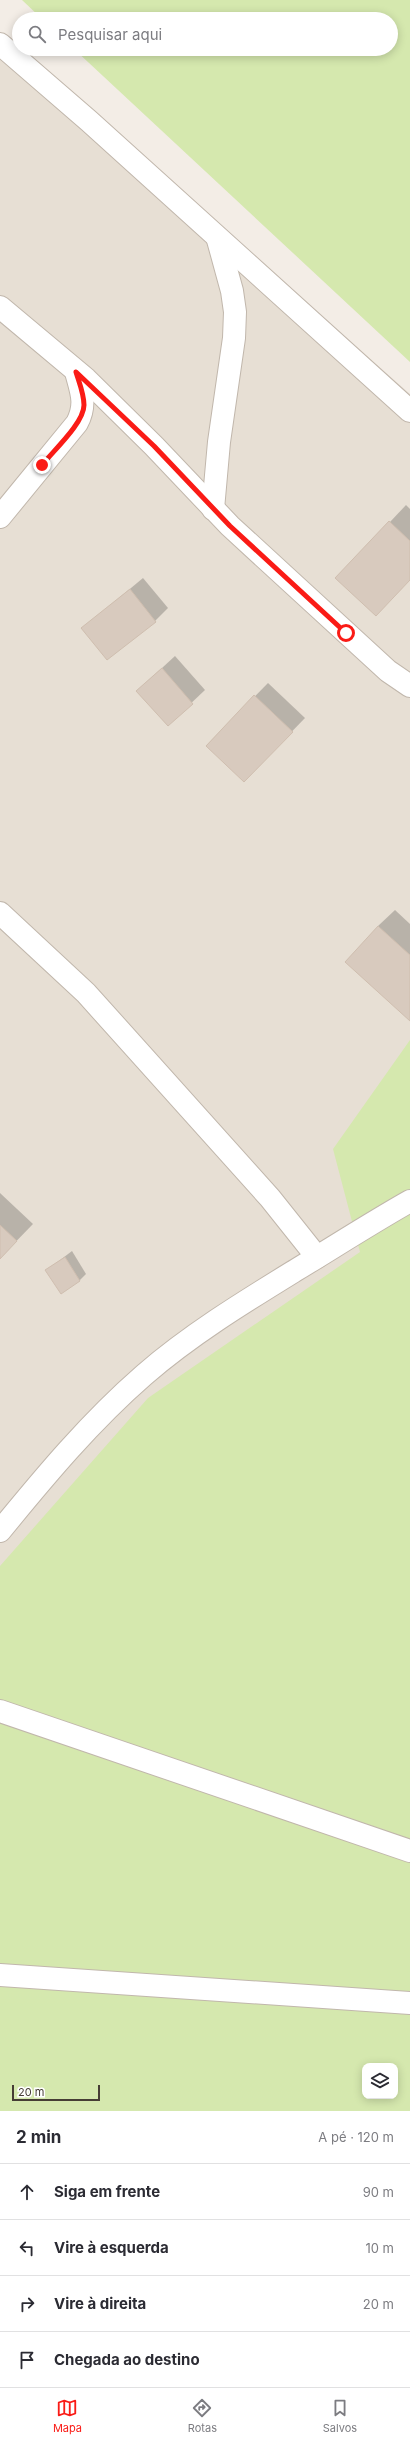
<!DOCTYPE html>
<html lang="pt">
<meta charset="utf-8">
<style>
:root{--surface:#fff;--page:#f7f7f7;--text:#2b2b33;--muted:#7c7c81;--line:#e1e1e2;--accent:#fa1b16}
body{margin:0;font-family:Inter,sans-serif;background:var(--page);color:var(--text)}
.controls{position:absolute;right:12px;bottom:12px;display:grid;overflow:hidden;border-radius:8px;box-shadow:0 2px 10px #0003}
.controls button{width:36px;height:36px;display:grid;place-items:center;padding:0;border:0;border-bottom:1px solid var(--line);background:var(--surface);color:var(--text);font:20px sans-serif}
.scale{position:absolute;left:12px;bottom:10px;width:88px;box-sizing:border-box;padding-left:4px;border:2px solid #463d35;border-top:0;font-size:11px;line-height:14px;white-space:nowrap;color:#463d35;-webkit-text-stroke:3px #fff;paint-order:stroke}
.stop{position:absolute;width:12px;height:12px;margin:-9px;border:3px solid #fa1b16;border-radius:50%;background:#fff}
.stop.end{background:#fa1b16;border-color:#fff;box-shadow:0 1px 4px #0008}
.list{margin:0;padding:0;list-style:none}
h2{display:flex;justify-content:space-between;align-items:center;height:52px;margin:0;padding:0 16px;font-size:17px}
h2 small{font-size:13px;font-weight:400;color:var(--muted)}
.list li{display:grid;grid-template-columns:26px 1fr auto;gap:12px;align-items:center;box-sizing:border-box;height:56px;padding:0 16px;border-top:1px solid var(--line)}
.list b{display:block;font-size:15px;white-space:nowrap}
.list em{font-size:13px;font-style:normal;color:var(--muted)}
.icon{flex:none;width:22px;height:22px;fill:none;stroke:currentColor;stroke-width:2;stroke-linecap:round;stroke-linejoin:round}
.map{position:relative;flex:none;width:410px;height:2111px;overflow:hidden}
.search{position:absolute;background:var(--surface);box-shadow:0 2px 10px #0003;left:12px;right:12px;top:12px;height:44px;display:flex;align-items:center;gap:10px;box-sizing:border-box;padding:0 14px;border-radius:22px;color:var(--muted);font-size:15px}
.sheet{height:276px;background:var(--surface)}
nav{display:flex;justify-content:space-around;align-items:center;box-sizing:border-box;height:56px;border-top:1px solid var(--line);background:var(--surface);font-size:11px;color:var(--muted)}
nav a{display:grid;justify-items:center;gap:2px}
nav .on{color:var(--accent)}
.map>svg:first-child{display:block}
.residential{fill:#e7dfd4}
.green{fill:#d5e8ae;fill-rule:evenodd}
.shadow{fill:#0003}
.building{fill:#d8cabe;stroke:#cfbeaf}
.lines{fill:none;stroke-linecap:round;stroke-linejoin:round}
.minor-casing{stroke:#c1b7ac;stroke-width:24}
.minor{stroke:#fff;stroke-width:22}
.route{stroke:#fa1b16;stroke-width:5}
</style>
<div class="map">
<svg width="410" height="2111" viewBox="0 0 410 2111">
<rect width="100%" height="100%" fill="#f3ede6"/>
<path class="residential" d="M 0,33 L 410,394 L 410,1239 L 0,1578 Z"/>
<g class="green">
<path d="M 22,0 L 410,0 L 410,362 L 74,49 L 391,49 L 391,19 L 42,19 Z"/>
<path d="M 410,1040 L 410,2111 L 0,2111 L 0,1566 L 148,1398 L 360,1252 L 333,1149 ZM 365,2066 L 395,2066 L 395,2096 L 365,2096 Z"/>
</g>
<g class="shadow">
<path d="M 406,505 L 410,509 L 410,580 L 390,522 Z"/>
<path d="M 143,578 L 168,608 L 155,621 L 83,628 Z"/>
<path d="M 175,656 L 205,690 L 168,725 L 137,691 Z"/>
<path d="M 268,683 L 305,718 L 244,781 L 207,745 Z"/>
<path d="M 395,910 L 410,924 L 410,1020 L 378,926 Z"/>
<path d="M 0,1193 L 33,1224 L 0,1258 Z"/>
<path d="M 72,1251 L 86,1274 L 79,1281 L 47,1270 Z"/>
</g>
<g class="building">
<path d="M 389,521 L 410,541 L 410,580 L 376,616 L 335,578 Z"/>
<path d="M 130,589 L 156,622 L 107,660 L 81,628 Z"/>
<path d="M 162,668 L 193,704 L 168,726 L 136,691 Z"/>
<path d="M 254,695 L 293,732 L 244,782 L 206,746 Z"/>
<path d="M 378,926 L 410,955 L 410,1021 L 345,962 Z"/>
<path d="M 0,1225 L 17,1241 L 0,1259 Z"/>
<path d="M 65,1257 L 80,1281 L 61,1294 L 45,1270 Z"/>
</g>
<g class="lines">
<defs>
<g id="minor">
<path d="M 0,44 L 89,121 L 410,411"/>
<path d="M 0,307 L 86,379 L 154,446 L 230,526 L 388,671 L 410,686"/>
<path d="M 213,509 L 219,442 L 234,338 L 235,312 L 232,291 L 218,240"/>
<path d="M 0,517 L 77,423 C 87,404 81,391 76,372"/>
<path d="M 0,913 L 86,993 L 270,1198 L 317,1257"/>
<path d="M 0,1531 C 45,1476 90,1422 144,1375 C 190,1335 244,1302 296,1270 C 334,1247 371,1223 410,1201"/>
<path d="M 0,1711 L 410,1851"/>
<path d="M 0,1975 L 410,2003"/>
</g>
</defs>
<use href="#minor" class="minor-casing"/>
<use href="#minor" class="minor"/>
</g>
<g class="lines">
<path class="route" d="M 42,465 C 53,451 84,423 84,405 C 84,394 79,382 76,372 L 154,446 L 230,526 L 346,633"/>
</g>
</svg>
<div class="controls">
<button><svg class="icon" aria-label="layers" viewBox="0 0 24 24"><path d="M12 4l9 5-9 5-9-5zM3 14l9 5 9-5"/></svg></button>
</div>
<div class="scale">20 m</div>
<div class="stop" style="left:346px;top:633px"></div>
<div class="stop end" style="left:42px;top:465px"></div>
<div class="search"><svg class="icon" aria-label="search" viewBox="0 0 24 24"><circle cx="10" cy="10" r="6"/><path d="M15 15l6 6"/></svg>Pesquisar aqui</div>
</div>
<section class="sheet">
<h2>2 min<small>A pé · 120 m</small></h2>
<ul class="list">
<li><svg class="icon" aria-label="ahead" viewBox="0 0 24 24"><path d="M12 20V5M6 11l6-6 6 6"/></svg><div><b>Siga em frente</b></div><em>90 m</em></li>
<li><svg class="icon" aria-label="left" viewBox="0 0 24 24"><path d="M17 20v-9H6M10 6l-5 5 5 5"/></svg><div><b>Vire à esquerda</b></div><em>10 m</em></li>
<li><svg class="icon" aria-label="right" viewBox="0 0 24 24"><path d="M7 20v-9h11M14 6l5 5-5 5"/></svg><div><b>Vire à direita</b></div><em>20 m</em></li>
<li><svg class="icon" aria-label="arrive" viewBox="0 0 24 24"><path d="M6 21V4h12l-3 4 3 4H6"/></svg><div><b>Chegada ao destino</b></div></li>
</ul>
</section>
<nav>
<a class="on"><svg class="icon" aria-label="map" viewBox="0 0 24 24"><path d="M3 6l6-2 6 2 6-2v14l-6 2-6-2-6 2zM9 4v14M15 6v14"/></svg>Mapa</a>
<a><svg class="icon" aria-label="directions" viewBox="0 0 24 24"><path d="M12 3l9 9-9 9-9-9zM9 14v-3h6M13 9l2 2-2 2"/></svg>Rotas</a>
<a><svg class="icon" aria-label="saved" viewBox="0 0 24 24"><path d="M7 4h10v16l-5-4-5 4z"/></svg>Salvos</a>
</nav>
